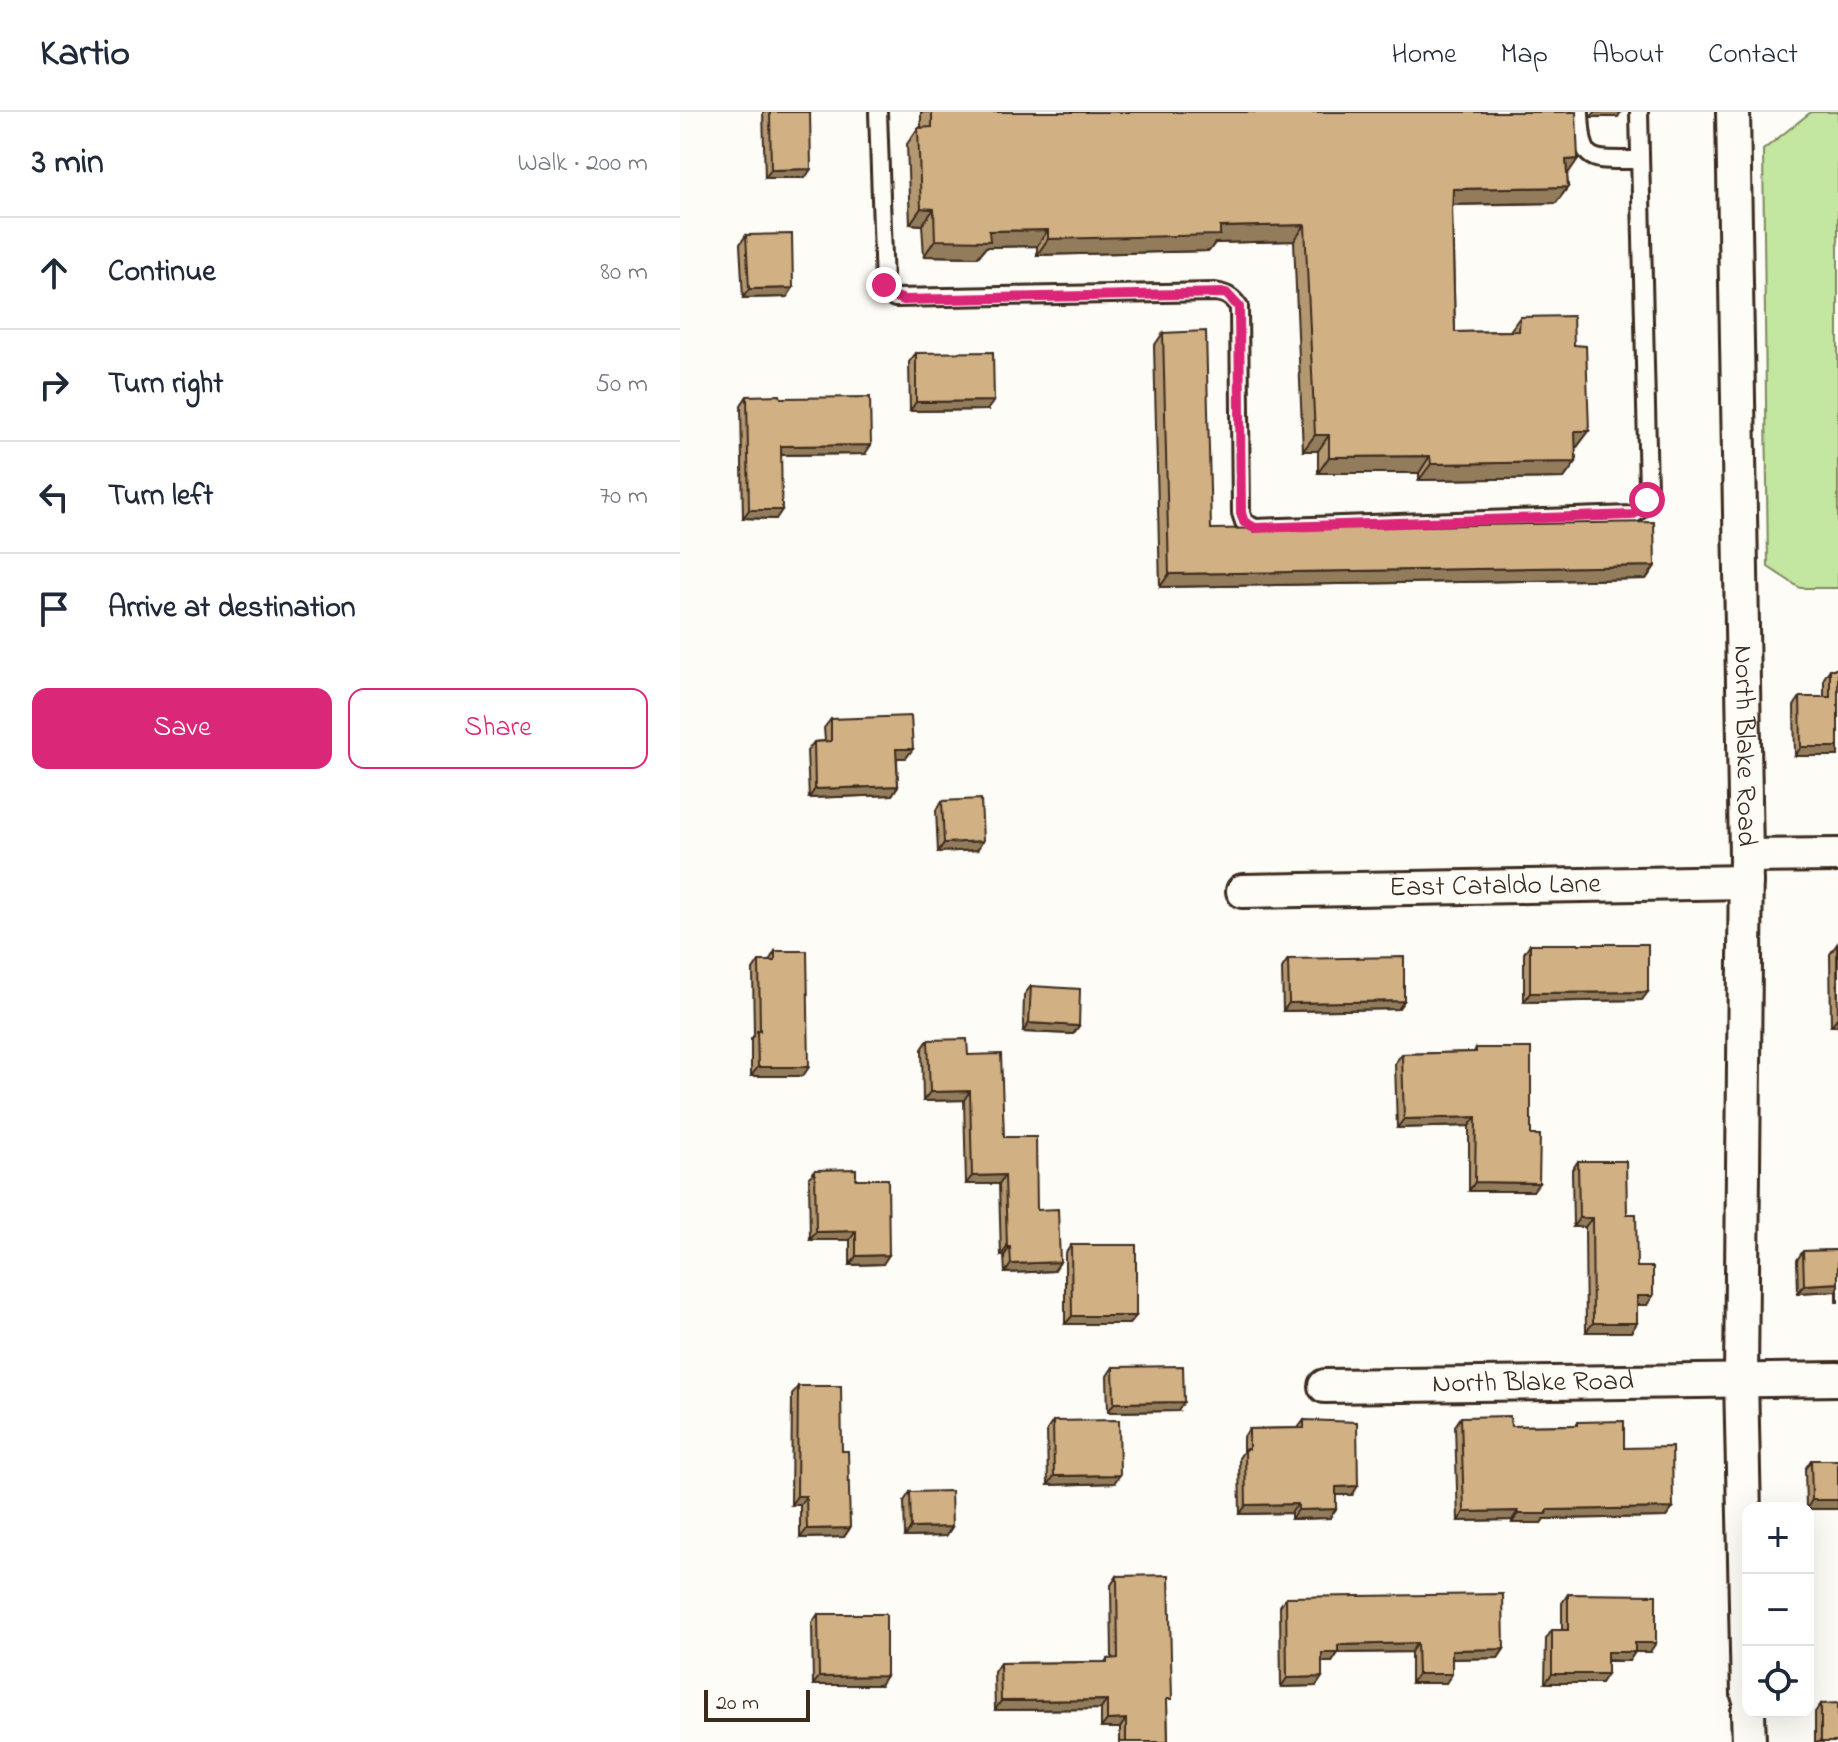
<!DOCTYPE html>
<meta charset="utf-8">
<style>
:root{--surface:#fff;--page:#f6f6f7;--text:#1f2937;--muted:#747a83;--line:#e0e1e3;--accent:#db2777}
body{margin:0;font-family:"Indie Flower",sans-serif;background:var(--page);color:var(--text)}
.controls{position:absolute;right:24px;bottom:24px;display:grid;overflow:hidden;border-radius:16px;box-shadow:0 8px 32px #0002}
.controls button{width:72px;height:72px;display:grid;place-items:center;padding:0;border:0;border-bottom:2px solid var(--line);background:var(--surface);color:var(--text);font:40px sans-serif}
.scale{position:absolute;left:24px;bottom:20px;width:106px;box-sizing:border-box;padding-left:8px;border:4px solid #3b2a1e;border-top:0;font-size:22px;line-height:28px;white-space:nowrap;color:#3b2a1e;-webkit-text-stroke:6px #fdfcf7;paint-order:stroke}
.stop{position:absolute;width:24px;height:24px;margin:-18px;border:6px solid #db2777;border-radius:50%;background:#fff}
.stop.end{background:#db2777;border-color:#fff;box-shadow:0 2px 8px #0008}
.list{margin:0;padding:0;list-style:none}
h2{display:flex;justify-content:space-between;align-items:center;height:104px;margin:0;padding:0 32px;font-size:34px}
h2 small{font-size:26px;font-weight:400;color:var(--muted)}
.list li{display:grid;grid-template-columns:52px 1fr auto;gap:24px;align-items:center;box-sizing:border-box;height:112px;padding:0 32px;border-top:2px solid var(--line)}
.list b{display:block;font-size:30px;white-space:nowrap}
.list em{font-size:26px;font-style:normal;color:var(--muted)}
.actions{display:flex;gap:16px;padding:24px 32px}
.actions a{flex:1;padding:18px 0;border:2px solid var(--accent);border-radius:16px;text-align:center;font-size:28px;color:var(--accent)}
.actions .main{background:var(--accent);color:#fff}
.icon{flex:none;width:44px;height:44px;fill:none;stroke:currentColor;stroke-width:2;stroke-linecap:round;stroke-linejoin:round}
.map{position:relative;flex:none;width:1158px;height:1630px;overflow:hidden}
header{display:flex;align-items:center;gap:48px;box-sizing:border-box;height:112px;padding:0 40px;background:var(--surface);border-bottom:2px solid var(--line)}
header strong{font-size:38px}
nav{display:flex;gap:44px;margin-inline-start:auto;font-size:28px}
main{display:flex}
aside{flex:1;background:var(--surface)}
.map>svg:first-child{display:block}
.green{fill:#c3e6a0;stroke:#7f885f;stroke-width:2}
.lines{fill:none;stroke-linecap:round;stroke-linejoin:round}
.service-casing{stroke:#3b2a1e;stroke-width:22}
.minor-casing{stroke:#3b2a1e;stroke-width:38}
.service{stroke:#fdfcf7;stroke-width:16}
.minor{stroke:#fdfcf7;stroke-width:32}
.wall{fill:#b49872;stroke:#3b2a1e;stroke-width:2}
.shaded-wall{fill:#927c5c;stroke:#3b2a1e;stroke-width:2}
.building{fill:#d1b184;stroke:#3b2a1e;stroke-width:2}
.route{stroke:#db2777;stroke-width:10}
.labels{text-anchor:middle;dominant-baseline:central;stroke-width:6;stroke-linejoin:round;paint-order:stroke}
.street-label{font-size:28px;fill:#3b2a1e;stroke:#fdfcf7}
</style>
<header>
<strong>Kartio</strong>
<nav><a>Home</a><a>Map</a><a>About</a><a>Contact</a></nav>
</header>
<main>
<aside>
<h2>3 min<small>Walk · 200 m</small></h2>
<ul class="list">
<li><svg class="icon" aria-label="ahead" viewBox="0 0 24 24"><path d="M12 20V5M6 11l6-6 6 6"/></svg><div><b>Continue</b></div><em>80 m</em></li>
<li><svg class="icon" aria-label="right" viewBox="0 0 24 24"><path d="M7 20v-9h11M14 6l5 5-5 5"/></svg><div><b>Turn right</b></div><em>50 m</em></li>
<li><svg class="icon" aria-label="left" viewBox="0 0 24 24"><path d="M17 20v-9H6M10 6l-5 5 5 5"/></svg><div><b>Turn left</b></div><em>70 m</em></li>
<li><svg class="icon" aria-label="arrive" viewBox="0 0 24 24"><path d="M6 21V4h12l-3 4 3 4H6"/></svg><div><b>Arrive at destination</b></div></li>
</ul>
<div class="actions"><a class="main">Save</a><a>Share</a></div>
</aside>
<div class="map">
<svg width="1158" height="1630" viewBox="0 0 1158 1630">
<rect width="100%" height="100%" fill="#fdfcf7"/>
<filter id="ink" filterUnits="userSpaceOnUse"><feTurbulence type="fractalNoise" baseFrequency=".0125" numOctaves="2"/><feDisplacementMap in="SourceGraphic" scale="16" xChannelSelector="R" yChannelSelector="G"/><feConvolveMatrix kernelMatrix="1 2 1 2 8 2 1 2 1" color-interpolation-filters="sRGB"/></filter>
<g filter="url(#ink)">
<path class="green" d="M 1131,0 L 1158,0 L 1158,476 L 1120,476 L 1088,455 L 1083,38 Z"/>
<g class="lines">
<defs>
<g id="service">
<path d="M 198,0 L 204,173 L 208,182 L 215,186 L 535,180 C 547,182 552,185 559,195 L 561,401 L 564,410 L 575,416 L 952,403 C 964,397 966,390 968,377 L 959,0"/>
<path d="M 900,0 C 902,55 910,47 960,48"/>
</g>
<g id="minor">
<path id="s1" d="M 1053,0 L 1066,744 L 1061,1267 L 1068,1583"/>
<path d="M 1066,744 L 1158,743"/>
<path id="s2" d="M 563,779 L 1066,770"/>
<path id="s3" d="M 645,1274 L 1158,1267"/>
<path d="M 1068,1600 L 1069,1630"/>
</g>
</defs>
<use href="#service" class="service-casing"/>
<use href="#minor" class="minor-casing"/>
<use href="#service" class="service"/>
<use href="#minor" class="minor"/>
</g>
<g class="wall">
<path d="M 83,0 L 130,0 L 125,66 L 85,66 Z"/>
<path d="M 241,0 L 896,0 L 887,63 L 888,75 L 876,91 L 772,93 L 775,220 L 830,219 L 840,205 L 894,233 L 909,319 L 897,335 L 895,335 L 896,350 L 884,366 L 739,368 L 739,361 L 638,361 L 638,339 L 623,339 L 614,129 L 535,131 L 529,139 L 357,143 L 357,134 L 306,135 L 298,145 L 244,144 L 242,113 L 230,112 L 227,32 L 238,16 L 241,15 Z"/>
<path d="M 66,123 L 107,185 L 63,186 L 60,132 Z"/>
<path d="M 483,221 L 531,417 L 975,454 L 966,467 L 480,475 L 474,234 Z"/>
<path d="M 236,241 L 307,298 L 230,299 L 229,250 Z"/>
<path d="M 67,284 L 101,286 L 185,342 L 101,343 L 96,407 L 63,406 L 61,293 Z"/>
<path d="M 1150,557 L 1158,557 L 1158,644 L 1115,644 L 1114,594 L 1120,585 L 1144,585 L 1144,566 Z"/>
<path d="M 151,607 L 226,646 L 217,646 L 218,674 L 212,683 L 129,686 L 127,639 L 134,630 L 145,629 L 144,616 Z"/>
<path d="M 262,689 L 297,738 L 258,740 L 256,698 Z"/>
<path d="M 850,832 L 962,888 L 844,890 L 844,841 Z"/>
<path d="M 1157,832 L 1158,914 L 1151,914 L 1150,842 Z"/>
<path d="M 95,839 L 123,964 L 71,964 L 71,927 L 74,923 L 73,858 L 79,849 L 89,849 Z"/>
<path d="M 608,847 L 724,889 L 718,897 L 603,899 L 602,856 Z"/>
<path d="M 351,874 L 399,914 L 393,922 L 343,920 L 344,883 Z"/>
<path d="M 248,928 L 288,943 L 380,1150 L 374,1159 L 325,1161 L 324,1144 L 321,1144 L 319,1072 L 286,1072 L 284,988 L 243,989 L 242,937 Z"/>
<path d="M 796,936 L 851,1023 L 853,1079 L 789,1079 L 789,1014 L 717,1016 L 715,951 L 722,942 L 794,940 Z"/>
<path d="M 898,1049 L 947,1102 L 957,1155 L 967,1193 L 957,1193 L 957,1211 L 951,1220 L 906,1220 L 905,1115 L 893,1115 L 892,1058 Z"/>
<path d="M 135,1058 L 176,1067 L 203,1152 L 170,1153 L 170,1128 L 130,1128 L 129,1066 Z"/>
<path d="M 391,1133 L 456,1204 L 449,1212 L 385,1212 L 385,1142 Z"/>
<path d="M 1158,1138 L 1158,1190 L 1156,1190 L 1156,1179 L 1118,1181 L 1117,1148 L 1123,1139 Z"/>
<path d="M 433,1255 L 498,1299 L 428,1300 L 427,1264 Z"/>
<path d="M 118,1274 L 162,1339 L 170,1416 L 164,1425 L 120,1426 L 120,1393 L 111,1393 L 112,1283 Z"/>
<path d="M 781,1305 L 831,1314 L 896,1313 L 898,1310 L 944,1336 L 993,1396 L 986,1405 L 864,1407 L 861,1411 L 832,1411 L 832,1408 L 778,1409 L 775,1314 Z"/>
<path d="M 624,1308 L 672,1383 L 656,1383 L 650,1406 L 611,1407 L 611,1401 L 560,1402 L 559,1346 L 563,1340 L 563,1326 L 569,1317 L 618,1316 Z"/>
<path d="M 373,1309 L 434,1371 L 368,1373 L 367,1318 Z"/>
<path d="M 1131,1348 L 1158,1348 L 1158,1397 L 1128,1397 L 1128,1396 L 1126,1396 L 1125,1357 Z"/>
<path d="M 230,1380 L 272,1415 L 266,1424 L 225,1425 L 224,1389 Z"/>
<path d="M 437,1464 L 487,1594 L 488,1630 L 440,1630 L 440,1616 L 421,1616 L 421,1597 L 315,1598 L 314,1560 L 320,1551 L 425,1550 L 427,1547 L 432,1547 L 431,1473 Z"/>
<path d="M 888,1482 L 970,1540 L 955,1540 L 949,1549 L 927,1549 L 921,1571 L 865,1571 L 866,1527 L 872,1518 L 882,1518 L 882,1491 Z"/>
<path d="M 606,1485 L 824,1537 L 818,1546 L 772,1547 L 766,1571 L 731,1571 L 731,1540 L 658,1541 L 652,1550 L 642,1550 L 642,1565 L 636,1574 L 601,1575 L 600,1494 Z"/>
<path d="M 138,1502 L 200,1573 L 133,1573 L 132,1511 Z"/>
<path d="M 1141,1592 L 1158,1630 L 1135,1630 L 1135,1600 Z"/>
</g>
<g class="shaded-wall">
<path d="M 915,0 L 941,0 L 938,5 L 911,5 Z"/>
<path d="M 898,47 L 887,63 L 886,48 Z"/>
<path d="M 131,57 L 125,66 L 85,66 L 91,58 Z"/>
<path d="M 888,75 L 876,91 L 762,93 L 773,77 Z"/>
<path d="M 241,96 L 254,97 L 242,113 L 230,112 Z"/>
<path d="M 625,113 L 614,129 L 535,131 L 529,139 L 357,143 L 368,127 L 540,115 Z"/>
<path d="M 368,118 L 357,134 L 306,135 L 298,145 L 244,144 L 255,128 L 309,119 Z"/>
<path d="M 113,176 L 107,185 L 63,186 L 69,177 Z"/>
<path d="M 314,289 L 307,298 L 230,299 L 236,290 Z"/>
<path d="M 895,319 L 909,319 L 897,335 L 883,335 Z"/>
<path d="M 635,323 L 649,323 L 638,339 L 623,339 Z"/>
<path d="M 191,333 L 185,342 L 95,343 L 101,334 Z"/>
<path d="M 750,344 L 739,361 L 638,361 L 649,345 Z"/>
<path d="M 896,350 L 884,366 L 739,368 L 751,352 Z"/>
<path d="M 69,398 L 102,398 L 96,407 L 63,406 Z"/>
<path d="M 975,454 L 966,467 L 480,475 L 489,462 Z"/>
<path d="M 1121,635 L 1158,635 L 1158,644 L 1115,644 Z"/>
<path d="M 216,637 L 233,637 L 226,646 L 210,646 Z"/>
<path d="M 218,674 L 212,683 L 129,686 L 135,677 Z"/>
<path d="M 303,729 L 297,738 L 258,740 L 264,731 Z"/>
<path d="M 968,880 L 962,888 L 844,890 L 850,881 Z"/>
<path d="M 724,889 L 718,897 L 603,899 L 609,891 Z"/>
<path d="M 1158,905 L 1158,914 L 1151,914 Z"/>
<path d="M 349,911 L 399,914 L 393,922 L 343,920 Z"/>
<path d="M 78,955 L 129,955 L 123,964 L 71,964 Z"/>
<path d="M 290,979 L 284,988 L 243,989 L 250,980 Z"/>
<path d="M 796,1005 L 789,1014 L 717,1016 L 724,1007 Z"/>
<path d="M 325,1063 L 319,1072 L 286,1072 L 292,1064 Z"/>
<path d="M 795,1070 L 859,1071 L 853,1079 L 789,1079 Z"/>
<path d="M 899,1106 L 912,1106 L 905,1115 L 893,1115 Z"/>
<path d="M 176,1119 L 170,1128 L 130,1128 L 136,1120 Z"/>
<path d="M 327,1135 L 330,1135 L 324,1144 L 321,1144 Z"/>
<path d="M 209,1143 L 203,1152 L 170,1153 L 176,1144 Z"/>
<path d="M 380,1150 L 374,1159 L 325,1161 L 331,1152 Z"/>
<path d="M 1158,1171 L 1158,1176 L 1156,1179 L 1118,1181 L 1124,1173 Z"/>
<path d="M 957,1184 L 973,1184 L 967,1193 L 951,1193 Z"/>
<path d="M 392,1204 L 456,1204 L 449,1212 L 385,1212 Z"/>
<path d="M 913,1211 L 957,1211 L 951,1220 L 906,1220 Z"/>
<path d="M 504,1290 L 498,1299 L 428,1300 L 434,1291 Z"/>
<path d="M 440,1363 L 434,1371 L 368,1373 L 374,1364 Z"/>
<path d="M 678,1374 L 672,1383 L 650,1383 L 656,1375 Z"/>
<path d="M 117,1384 L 126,1384 L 120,1393 L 111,1393 Z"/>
<path d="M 1132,1388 L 1158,1388 L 1158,1397 L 1128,1397 L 1127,1396 Z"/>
<path d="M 618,1392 L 611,1401 L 560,1402 L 566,1393 Z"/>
<path d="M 993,1396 L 986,1405 L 864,1407 L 861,1411 L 832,1411 L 838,1402 L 867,1398 Z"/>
<path d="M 656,1397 L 650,1406 L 611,1407 L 618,1398 Z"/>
<path d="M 838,1399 L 832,1408 L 778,1409 L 784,1400 Z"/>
<path d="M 272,1415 L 266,1424 L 225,1425 L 231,1416 Z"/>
<path d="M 170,1416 L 164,1425 L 120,1426 L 127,1417 Z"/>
<path d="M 737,1531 L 731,1540 L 658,1541 L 652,1550 L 635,1550 L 642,1541 L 658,1533 Z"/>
<path d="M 955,1531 L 976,1531 L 970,1540 L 955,1540 L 949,1549 L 921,1548 L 927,1540 Z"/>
<path d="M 824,1537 L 818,1546 L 766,1547 L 772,1538 Z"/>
<path d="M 738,1562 L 772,1562 L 766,1571 L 731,1571 Z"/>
<path d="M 872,1562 L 927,1562 L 921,1571 L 865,1571 Z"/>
<path d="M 206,1564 L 200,1573 L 133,1573 L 139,1565 Z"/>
<path d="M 642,1565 L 636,1574 L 601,1575 L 607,1566 Z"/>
<path d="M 427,1588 L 421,1597 L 315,1598 L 321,1589 Z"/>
<path d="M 446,1607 L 440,1616 L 421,1616 L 427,1608 Z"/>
</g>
<g class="building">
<path d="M 90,0 L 130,0 L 131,57 L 91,58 Z"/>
<path d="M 252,0 L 896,0 L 898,47 L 886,48 L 888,75 L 773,77 L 772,101 L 775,220 L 839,219 L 840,205 L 893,204 L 894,233 L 906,234 L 909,319 L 895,319 L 896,350 L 751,352 L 750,344 L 649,345 L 649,323 L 635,323 L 625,113 L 540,115 L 540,123 L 368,127 L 368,118 L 309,119 L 310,129 L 255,128 L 254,97 L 241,96 L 238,16 L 252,15 Z"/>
<path d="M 112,122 L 113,176 L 69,177 L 66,123 Z"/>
<path d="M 526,219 L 531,417 L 974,410 L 975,454 L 489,462 L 483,221 Z"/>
<path d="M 313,240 L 314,289 L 236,290 L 236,241 Z"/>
<path d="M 100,283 L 101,286 L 190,285 L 191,333 L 101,334 L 102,398 L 69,398 L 67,284 Z"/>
<path d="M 1150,557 L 1158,557 L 1158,635 L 1121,635 L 1120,585 L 1150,585 Z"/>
<path d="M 231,604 L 233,637 L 216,637 L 218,674 L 135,677 L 134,630 L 151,629 L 151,607 Z"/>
<path d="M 301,687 L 303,729 L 264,731 L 262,689 Z"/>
<path d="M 850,832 L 968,832 L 968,880 L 850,881 Z"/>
<path d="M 1157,832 L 1158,832 L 1158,887 Z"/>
<path d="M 95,839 L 127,839 L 129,955 L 78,955 L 77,919 L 80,919 L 79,849 L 95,849 Z"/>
<path d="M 724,845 L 724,889 L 609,891 L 608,847 Z"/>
<path d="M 351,874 L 400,877 L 399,914 L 349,911 Z"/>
<path d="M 287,927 L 288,943 L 321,942 L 324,1025 L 356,1025 L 357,1098 L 378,1097 L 380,1150 L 331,1152 L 330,1135 L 327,1135 L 325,1063 L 292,1064 L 290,979 L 250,980 L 248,928 Z"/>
<path d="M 796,936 L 851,936 L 851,1023 L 860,1023 L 859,1071 L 795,1070 L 796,1005 L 724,1007 L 722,942 L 796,940 Z"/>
<path d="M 898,1049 L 946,1049 L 947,1102 L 956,1102 L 957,1155 L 973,1155 L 973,1184 L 957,1184 L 957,1211 L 913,1211 L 912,1106 L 899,1106 Z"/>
<path d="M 176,1057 L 176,1067 L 208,1067 L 209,1143 L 176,1144 L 176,1119 L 136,1120 L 135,1058 Z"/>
<path d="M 391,1133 L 456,1133 L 456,1204 L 392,1204 Z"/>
<path d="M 1158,1138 L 1158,1171 L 1124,1173 L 1123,1139 Z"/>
<path d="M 503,1254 L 504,1290 L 434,1291 L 433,1255 Z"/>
<path d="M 118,1274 L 161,1274 L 162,1339 L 168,1339 L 170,1416 L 127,1417 L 126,1384 L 117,1384 Z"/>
<path d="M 830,1304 L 831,1314 L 898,1313 L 898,1310 L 944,1309 L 944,1336 L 992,1335 L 993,1396 L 867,1398 L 867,1402 L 838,1402 L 838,1399 L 784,1400 L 781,1305 Z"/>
<path d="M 439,1308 L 440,1363 L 374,1364 L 373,1309 Z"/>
<path d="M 624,1308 L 677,1310 L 678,1374 L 656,1375 L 656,1397 L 618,1398 L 618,1392 L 566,1393 L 565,1337 L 569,1337 L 569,1317 L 624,1316 Z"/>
<path d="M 1131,1348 L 1158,1348 L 1158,1388 L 1132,1388 Z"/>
<path d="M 271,1379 L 272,1415 L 231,1416 L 230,1380 Z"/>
<path d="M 489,1463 L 492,1587 L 487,1587 L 488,1630 L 446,1630 L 446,1607 L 427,1608 L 427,1588 L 321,1589 L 320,1551 L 427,1550 L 427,1547 L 438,1546 L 437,1464 Z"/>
<path d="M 823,1482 L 824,1537 L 772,1538 L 772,1562 L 738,1562 L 737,1531 L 658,1533 L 658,1541 L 642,1541 L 642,1565 L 607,1566 L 606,1485 Z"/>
<path d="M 888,1482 L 976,1483 L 976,1531 L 955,1531 L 955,1540 L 927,1540 L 927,1562 L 872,1562 L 872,1518 L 888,1518 Z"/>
<path d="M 138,1502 L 206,1502 L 206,1564 L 139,1565 Z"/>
<path d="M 1158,1591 L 1158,1630 L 1141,1630 L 1141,1592 Z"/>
</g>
</g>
<g class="lines" filter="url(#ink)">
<path class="route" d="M 204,173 L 208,182 L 224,188 L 546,181 L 559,195 L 561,401 L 564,410 L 575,416 L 952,403 L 961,398 L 967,388"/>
</g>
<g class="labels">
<g class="street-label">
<text stroke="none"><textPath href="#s1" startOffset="634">North Blake Road</textPath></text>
<text stroke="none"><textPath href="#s2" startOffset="252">East Cataldo Lane</textPath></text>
<text stroke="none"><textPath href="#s3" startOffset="208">North Blake Road</textPath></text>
</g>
</g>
</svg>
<div class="controls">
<button>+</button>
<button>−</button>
<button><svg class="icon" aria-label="locate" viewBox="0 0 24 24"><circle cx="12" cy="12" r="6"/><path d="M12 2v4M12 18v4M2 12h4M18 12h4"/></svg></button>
</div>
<div class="scale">20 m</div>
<div class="stop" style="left:967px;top:388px"></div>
<div class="stop end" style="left:204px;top:173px"></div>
</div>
</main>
